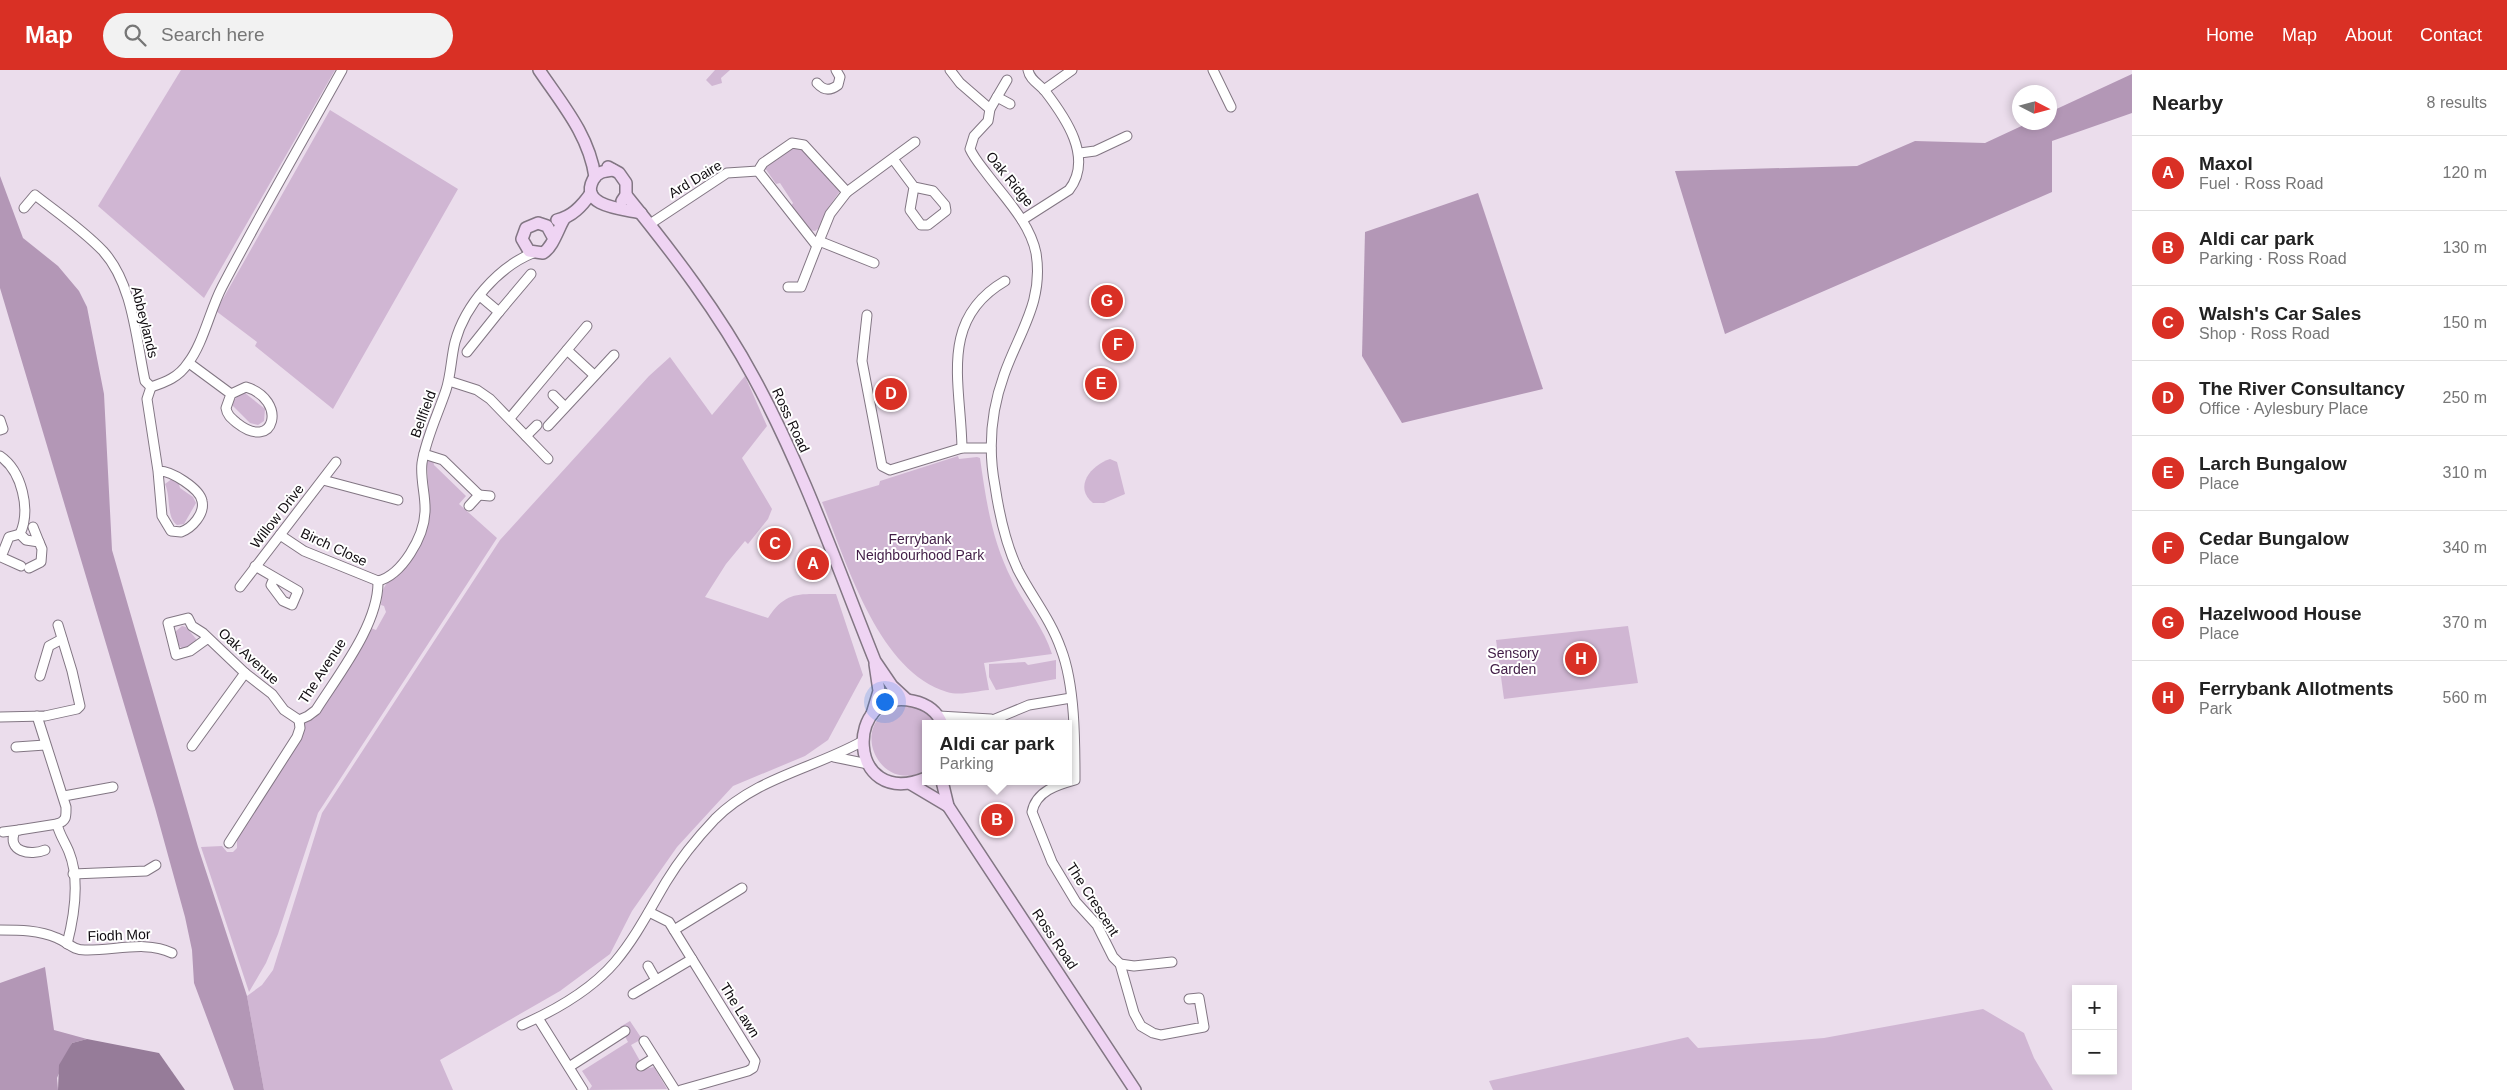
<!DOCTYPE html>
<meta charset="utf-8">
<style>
:root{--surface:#fff;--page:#f2f2f2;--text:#222;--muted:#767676;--line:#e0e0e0;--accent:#d93025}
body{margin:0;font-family:Arial,sans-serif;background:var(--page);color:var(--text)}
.controls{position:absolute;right:15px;bottom:15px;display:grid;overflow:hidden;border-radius:0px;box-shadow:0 2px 8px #0003}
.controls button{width:45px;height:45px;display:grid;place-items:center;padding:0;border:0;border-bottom:1px solid var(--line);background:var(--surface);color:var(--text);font:25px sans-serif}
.compass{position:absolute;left:2012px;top:15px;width:45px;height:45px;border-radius:50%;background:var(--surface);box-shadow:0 2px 8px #0003;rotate:96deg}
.you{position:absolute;left:884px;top:631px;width:18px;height:18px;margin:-12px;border:4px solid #fff;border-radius:50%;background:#1a73e8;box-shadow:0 0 0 8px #1a73e833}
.badge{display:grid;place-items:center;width:32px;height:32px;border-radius:50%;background:var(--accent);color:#fff;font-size:16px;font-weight:700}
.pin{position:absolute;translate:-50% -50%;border:2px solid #fff;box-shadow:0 1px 5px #0006}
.popup{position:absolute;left:922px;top:650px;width:150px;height:65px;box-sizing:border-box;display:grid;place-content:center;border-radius:0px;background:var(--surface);filter:drop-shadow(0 1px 4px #0005);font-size:16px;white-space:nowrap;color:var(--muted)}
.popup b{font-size:19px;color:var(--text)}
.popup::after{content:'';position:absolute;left:50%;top:100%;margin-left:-10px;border:10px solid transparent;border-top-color:var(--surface)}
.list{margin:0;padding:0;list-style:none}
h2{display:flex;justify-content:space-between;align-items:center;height:65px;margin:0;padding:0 20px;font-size:21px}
h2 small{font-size:16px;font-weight:400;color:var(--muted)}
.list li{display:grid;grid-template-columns:32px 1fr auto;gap:15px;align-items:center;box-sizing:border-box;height:75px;padding:0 20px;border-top:1px solid var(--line)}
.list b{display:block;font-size:19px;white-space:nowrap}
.list p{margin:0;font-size:16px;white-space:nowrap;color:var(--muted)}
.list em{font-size:16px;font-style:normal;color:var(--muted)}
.icon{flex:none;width:28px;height:28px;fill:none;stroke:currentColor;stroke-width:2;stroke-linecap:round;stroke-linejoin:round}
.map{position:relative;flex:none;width:2132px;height:1020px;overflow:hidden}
header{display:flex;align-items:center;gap:30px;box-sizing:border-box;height:70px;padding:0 25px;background:var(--accent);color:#fff}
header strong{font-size:24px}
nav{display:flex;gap:28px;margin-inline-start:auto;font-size:18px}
.search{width:350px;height:45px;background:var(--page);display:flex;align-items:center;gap:12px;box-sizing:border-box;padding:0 18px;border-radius:28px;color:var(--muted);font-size:19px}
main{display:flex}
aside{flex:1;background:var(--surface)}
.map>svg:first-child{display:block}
.green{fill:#d0b6d3}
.forest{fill:#b397b6}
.water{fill:#967c99}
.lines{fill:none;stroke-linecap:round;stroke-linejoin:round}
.street-casing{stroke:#827683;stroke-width:11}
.secondary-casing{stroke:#827683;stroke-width:14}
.street{stroke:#fff;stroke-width:9}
.secondary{stroke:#efd4f3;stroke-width:11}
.labels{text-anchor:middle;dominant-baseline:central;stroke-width:4;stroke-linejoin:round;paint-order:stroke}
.street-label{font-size:14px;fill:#100c10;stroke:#fff}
.park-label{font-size:14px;fill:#411d46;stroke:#fff}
</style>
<header>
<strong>Map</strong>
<div class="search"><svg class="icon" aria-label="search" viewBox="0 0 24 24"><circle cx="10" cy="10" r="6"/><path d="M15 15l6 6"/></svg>Search here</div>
<nav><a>Home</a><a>Map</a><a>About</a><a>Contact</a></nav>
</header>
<main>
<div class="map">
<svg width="2132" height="1020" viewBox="0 0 2132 1020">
<rect width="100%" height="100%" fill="#ebddec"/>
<g class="green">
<path d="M 181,0 L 335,0 L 204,228 L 98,136 Z"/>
<path d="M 715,0 L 730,0 L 721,8 L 722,13 L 712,16 L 706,10 Z"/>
<path d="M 330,40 L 458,119 L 333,339 L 255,276 L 257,272 L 216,241 Z"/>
<path d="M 801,76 L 823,103 L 826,102 L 840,117 L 840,121 L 828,138 L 819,158 L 815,161 L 809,160 L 791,136 L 793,133 L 780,113 L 776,114 L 765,98 C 770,85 788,78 801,76 Z"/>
<path d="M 670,287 L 712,345 L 745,306 L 767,356 L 742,388 L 772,439 L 768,449 L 748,474 L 745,471 L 726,494 L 705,527 L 768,548 C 787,518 804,525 836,524 L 863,605 L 828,670 L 805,686 L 733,716 L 677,777 L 632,841 L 610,884 L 560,921 L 440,990 L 453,1020 L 264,1020 L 247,926 L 262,915 L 273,900 L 322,743 L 500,470 L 649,306 Z"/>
<path d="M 240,323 L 245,323 L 265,339 L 264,351 L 258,355 L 250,353 L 231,334 Z"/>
<path d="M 958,386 L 959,389 L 977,387 L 980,388 C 986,431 992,471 1012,510 C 1024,535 1043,556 1052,584 L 984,593 L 989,620 C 976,621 960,626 947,622 C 878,601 847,493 822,432 L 879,415 L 880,411 Z"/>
<path d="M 433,389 L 434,395 L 466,426 L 459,434 L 497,468 L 318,743 L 278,864 L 266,893 L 249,922 L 201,777 L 222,776 L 227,782 L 233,782 L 237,778 L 237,767 L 302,667 L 305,653 L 315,648 L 371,558 L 376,560 L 386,542 L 384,536 L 381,535 C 382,529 382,520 385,516 C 389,509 398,506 402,500 C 433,455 430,446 427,393 L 429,390 Z"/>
<path d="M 1110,389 L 1117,392 L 1125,424 L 1104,433 L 1093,433 C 1073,417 1091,395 1110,389 Z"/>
<path d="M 173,408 L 178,411 L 180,418 L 193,427 L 196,433 L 184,454 L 177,455 C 166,447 171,427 165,414 Z"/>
<path d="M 182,556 L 186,557 L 197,570 L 184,580 L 177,574 L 175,562 Z"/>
<path d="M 1628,556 L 1638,613 L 1504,629 L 1496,570 Z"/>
<path d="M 1056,590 L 1056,609 L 996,620 L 989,607 L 989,594 L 1025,592 L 1028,595 Z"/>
<path d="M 899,635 L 925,638 L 939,654 L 926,654 L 926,700 C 881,727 844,653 899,635 Z"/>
<path d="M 1983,939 L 2024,963 L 2034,988 L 2053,1020 L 1493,1020 L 1489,1011 L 1688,967 L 1698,978 L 1824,968 Z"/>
<path d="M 630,951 L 642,969 L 631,975 L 640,991 L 637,998 L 640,1000 L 654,997 L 667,1019 L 589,1020 L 592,1016 L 582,1001 L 628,972 L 620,957 Z"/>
</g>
<g class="forest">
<path d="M 2132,4 L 2132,43 L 2052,71 L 2052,122 L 1725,264 L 1675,101 L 1857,96 L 1915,71 L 1985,73 L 2028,53 L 2050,52 L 2050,42 Z"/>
<path d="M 0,106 L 23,168 L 58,196 L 79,221 L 87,237 L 104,324 L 112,480 L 198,777 L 247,926 L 264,1020 L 234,1020 L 194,913 L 192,880 L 185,847 L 155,738 L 0,218 Z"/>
<path d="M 1478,123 L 1543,319 L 1402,353 L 1362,286 L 1365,162 Z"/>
<path d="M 45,897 L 54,960 L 87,969 L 72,973 L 57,1008 L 58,1020 L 0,1020 L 0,913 Z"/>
</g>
<path class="water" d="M 87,969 L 159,983 L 185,1020 L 58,1020 L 59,995 L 72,973 Z"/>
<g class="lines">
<defs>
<g id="street">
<path d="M 950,0 L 960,13 L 990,39"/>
<path d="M 1213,0 L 1231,37"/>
<path d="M 1007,10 L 990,39 L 988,51 L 974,66 L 970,79 C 974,88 981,96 987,104 C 1005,128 1030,153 1036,183 C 1044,232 1019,262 1004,305 C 991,341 988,379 995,416 C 999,443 1006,475 1018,500 C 1032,527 1051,550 1061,579 C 1075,615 1075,671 1075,710 C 1057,715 1036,721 1032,742 L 1052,792 L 1076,832 L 1097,855 L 1113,887 L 1120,894 L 1134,943 L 1141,956 L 1153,963 L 1161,965 L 1204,957 L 1199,928 L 1189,929"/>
<path d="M 817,13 C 824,21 830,21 838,15 L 840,7 L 836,0"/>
<path d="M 1044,20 L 1072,0"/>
<path d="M 997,27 L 1010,34"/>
<path d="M 1080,83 L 1095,81 L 1127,66"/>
<path d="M 893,89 L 914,117 L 933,121 L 945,135 L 946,141 L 928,155 L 921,155 L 910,140 L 914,117"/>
<path d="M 847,122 L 915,72"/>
<path d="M 24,138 L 35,125 C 58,143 83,160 103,181 C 133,214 136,269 145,311 L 151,317 L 147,329 L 158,401 C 171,400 200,419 202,431 C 205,444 192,458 181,462 L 171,461 L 162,446 L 158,401"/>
<path d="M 1022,150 L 1069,120 C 1094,88 1065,47 1045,21 C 1038,13 1030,10 1028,0"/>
<path d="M 650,154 L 727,103 L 758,101 L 763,93 L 792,73 L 804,75 L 847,122 L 830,144 L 817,176 L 758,101"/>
<path d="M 819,171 L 874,193"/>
<path d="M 788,217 L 801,217 L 817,176"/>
<path d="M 499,242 L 531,204"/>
<path d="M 867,245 L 862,291 L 882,396 L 890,400 L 962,378 L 991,378"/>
<path d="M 567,280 L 594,305"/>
<path d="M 467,282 L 499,242 L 480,226"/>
<path d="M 189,293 L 231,324 L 246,317 C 288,330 275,383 237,353 C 231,348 227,345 226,338 L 231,324"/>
<path d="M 449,311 L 477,320 L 490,329 L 548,389"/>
<path d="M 151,317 C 166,312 179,307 188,293 C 203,274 210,240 222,217 C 260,144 302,72 342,0"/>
<path d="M 553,325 L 565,337"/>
<path d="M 510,348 L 587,256"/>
<path d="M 0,350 L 3,359 L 0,360"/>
<path d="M 548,356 L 614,285"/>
<path d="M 526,366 L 537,355"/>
<path d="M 962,378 C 961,314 938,250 1005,211"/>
<path d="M 424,384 L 443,390 L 479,425"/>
<path d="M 0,386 C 22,401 31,440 20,464 L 26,470 L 39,472 L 42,479 L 41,492 L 29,498"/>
<path d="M 323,410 L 398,430"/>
<path d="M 479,425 L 490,426"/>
<path d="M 469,436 L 479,425"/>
<path d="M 33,457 L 39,472"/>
<path d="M 20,464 L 9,467 L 1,487 L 21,496"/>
<path d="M 280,465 L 304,481 L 378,511"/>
<path d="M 255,496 L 298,521 L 292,535 L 283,531 L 271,515 L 274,508"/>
<path d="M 378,511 C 402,505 424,467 425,442 C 426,426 420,409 422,393 C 426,368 438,344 446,320 C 451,305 451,288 455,272 C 465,235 498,197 533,183"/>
<path d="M 240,517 L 336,392"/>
<path d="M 208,568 L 190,581 L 176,585 L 168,553 L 188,548 L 192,556 L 203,563 L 245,603 L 272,624 L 284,640 L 299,650"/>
<path d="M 40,606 L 49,576 L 62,569"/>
<path d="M 37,646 L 66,737 C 66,746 67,751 57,754 C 59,764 65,772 69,782 C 80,809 74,847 67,874"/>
<path d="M 939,646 L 991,649"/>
<path d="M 0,647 L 45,646 L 77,639 L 80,636 L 72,601 L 58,555"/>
<path d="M 983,654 L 1029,635 L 1071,628"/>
<path d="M 192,676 L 245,603"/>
<path d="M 16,677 L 45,675"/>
<path d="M 834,687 L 868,694"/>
<path d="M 64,726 L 113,717"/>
<path d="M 3,762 L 19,760"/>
<path d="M 229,773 L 297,667 L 300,658 L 299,650 L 308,646 L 316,640 C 338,605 379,554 378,511"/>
<path d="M 45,780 C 31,786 6,782 15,761 L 19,760 L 57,754"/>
<path d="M 73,804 L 146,801 L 156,795"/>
<path d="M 649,842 L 669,852 L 755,991 L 753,998 L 748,1001 L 681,1020"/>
<path d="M 0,860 C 19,860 39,860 57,868 C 68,872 72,880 85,880 C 113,881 146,870 172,883"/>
<path d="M 674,860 L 742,818"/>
<path d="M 1120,894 L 1134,896 L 1172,892"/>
<path d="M 648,896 L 656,910"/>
<path d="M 633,924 L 692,889"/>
<path d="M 538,948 L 583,1020"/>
<path d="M 522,955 C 556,940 591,920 615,892 C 636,867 650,839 666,812 C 680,789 697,768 715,749 C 756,708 812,699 861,672"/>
<path d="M 644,971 L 675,1020"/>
<path d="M 641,996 L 654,988"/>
<path d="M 569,997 L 625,961"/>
</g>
<g id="secondary">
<path d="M 539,0 C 562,34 589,65 595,107"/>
<path d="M 608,97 L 619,103 L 626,113 L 626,125 L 622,131"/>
<path d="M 613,100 C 604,101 597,102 593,110 C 579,137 625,139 641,143"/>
<path d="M 626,125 C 673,183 719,243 754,308 C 803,398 837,496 875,591 L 892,616 L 906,629"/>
<path d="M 557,150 C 572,147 582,136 591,123"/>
<path d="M 553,167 L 547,156 L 538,153 L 526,158 L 522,169 L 529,181 L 543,183 C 553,177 558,159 564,149"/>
<path d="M 872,644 L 879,621 L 875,594"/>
<path d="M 926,708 C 845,741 844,615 913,631 C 927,634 937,641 942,654"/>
<path d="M 942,711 L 948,736 L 1135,1020"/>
<path d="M 911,714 L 948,736"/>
</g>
</defs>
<use href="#street" class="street-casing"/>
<use href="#secondary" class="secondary-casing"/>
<use href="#street" class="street"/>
<use href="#secondary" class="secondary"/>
</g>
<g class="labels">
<g class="street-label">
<text transform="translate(695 109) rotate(-31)">Ard Daire</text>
<text transform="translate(1010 109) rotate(51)">Oak Ridge</text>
<text transform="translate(145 252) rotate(76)">Abbeylands</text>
<text transform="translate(423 344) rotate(-70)">Bellfield</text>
<text transform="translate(791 350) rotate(65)">Ross Road</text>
<text transform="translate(277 446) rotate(-52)">Willow Drive</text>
<text transform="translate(334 477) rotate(25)">Birch Close</text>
<text transform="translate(249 586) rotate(42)">Oak Avenue</text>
<text transform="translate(322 601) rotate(-57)">The Avenue</text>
<text transform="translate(1093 829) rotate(57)">The Crescent</text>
<text transform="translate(119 865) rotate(-2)">Fiodh Mor</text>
<text transform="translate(1055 869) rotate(56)">Ross Road</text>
<text transform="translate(740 940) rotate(58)">The Lawn</text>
</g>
<g class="park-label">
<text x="920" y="469">Ferrybank<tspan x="920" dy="16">Neighbourhood Park</tspan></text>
<text x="1513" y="583">Sensory<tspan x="1513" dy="16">Garden</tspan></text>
</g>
</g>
</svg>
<div class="controls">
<button>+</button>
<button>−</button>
</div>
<svg class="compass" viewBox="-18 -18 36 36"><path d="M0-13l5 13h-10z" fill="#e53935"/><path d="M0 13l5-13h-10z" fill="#767676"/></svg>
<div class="you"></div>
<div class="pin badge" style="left:813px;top:494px">A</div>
<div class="pin badge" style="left:997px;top:750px">B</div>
<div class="popup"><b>Aldi car park</b>Parking</div>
<div class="pin badge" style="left:775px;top:474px">C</div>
<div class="pin badge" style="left:891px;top:324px">D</div>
<div class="pin badge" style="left:1101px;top:314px">E</div>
<div class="pin badge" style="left:1118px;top:275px">F</div>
<div class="pin badge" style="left:1107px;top:231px">G</div>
<div class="pin badge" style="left:1581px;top:589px">H</div>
</div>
<aside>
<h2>Nearby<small>8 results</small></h2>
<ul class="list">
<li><span class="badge">A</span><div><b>Maxol</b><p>Fuel · Ross Road</p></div><em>120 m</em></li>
<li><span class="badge">B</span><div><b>Aldi car park</b><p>Parking · Ross Road</p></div><em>130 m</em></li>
<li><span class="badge">C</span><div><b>Walsh's Car Sales</b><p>Shop · Ross Road</p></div><em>150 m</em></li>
<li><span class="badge">D</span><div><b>The River Consultancy</b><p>Office · Aylesbury Place</p></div><em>250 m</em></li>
<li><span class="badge">E</span><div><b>Larch Bungalow</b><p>Place</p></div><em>310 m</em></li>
<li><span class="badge">F</span><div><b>Cedar Bungalow</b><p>Place</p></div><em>340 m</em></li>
<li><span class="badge">G</span><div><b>Hazelwood House</b><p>Place</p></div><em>370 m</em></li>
<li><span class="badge">H</span><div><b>Ferrybank Allotments</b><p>Park</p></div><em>560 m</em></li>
</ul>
</aside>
</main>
